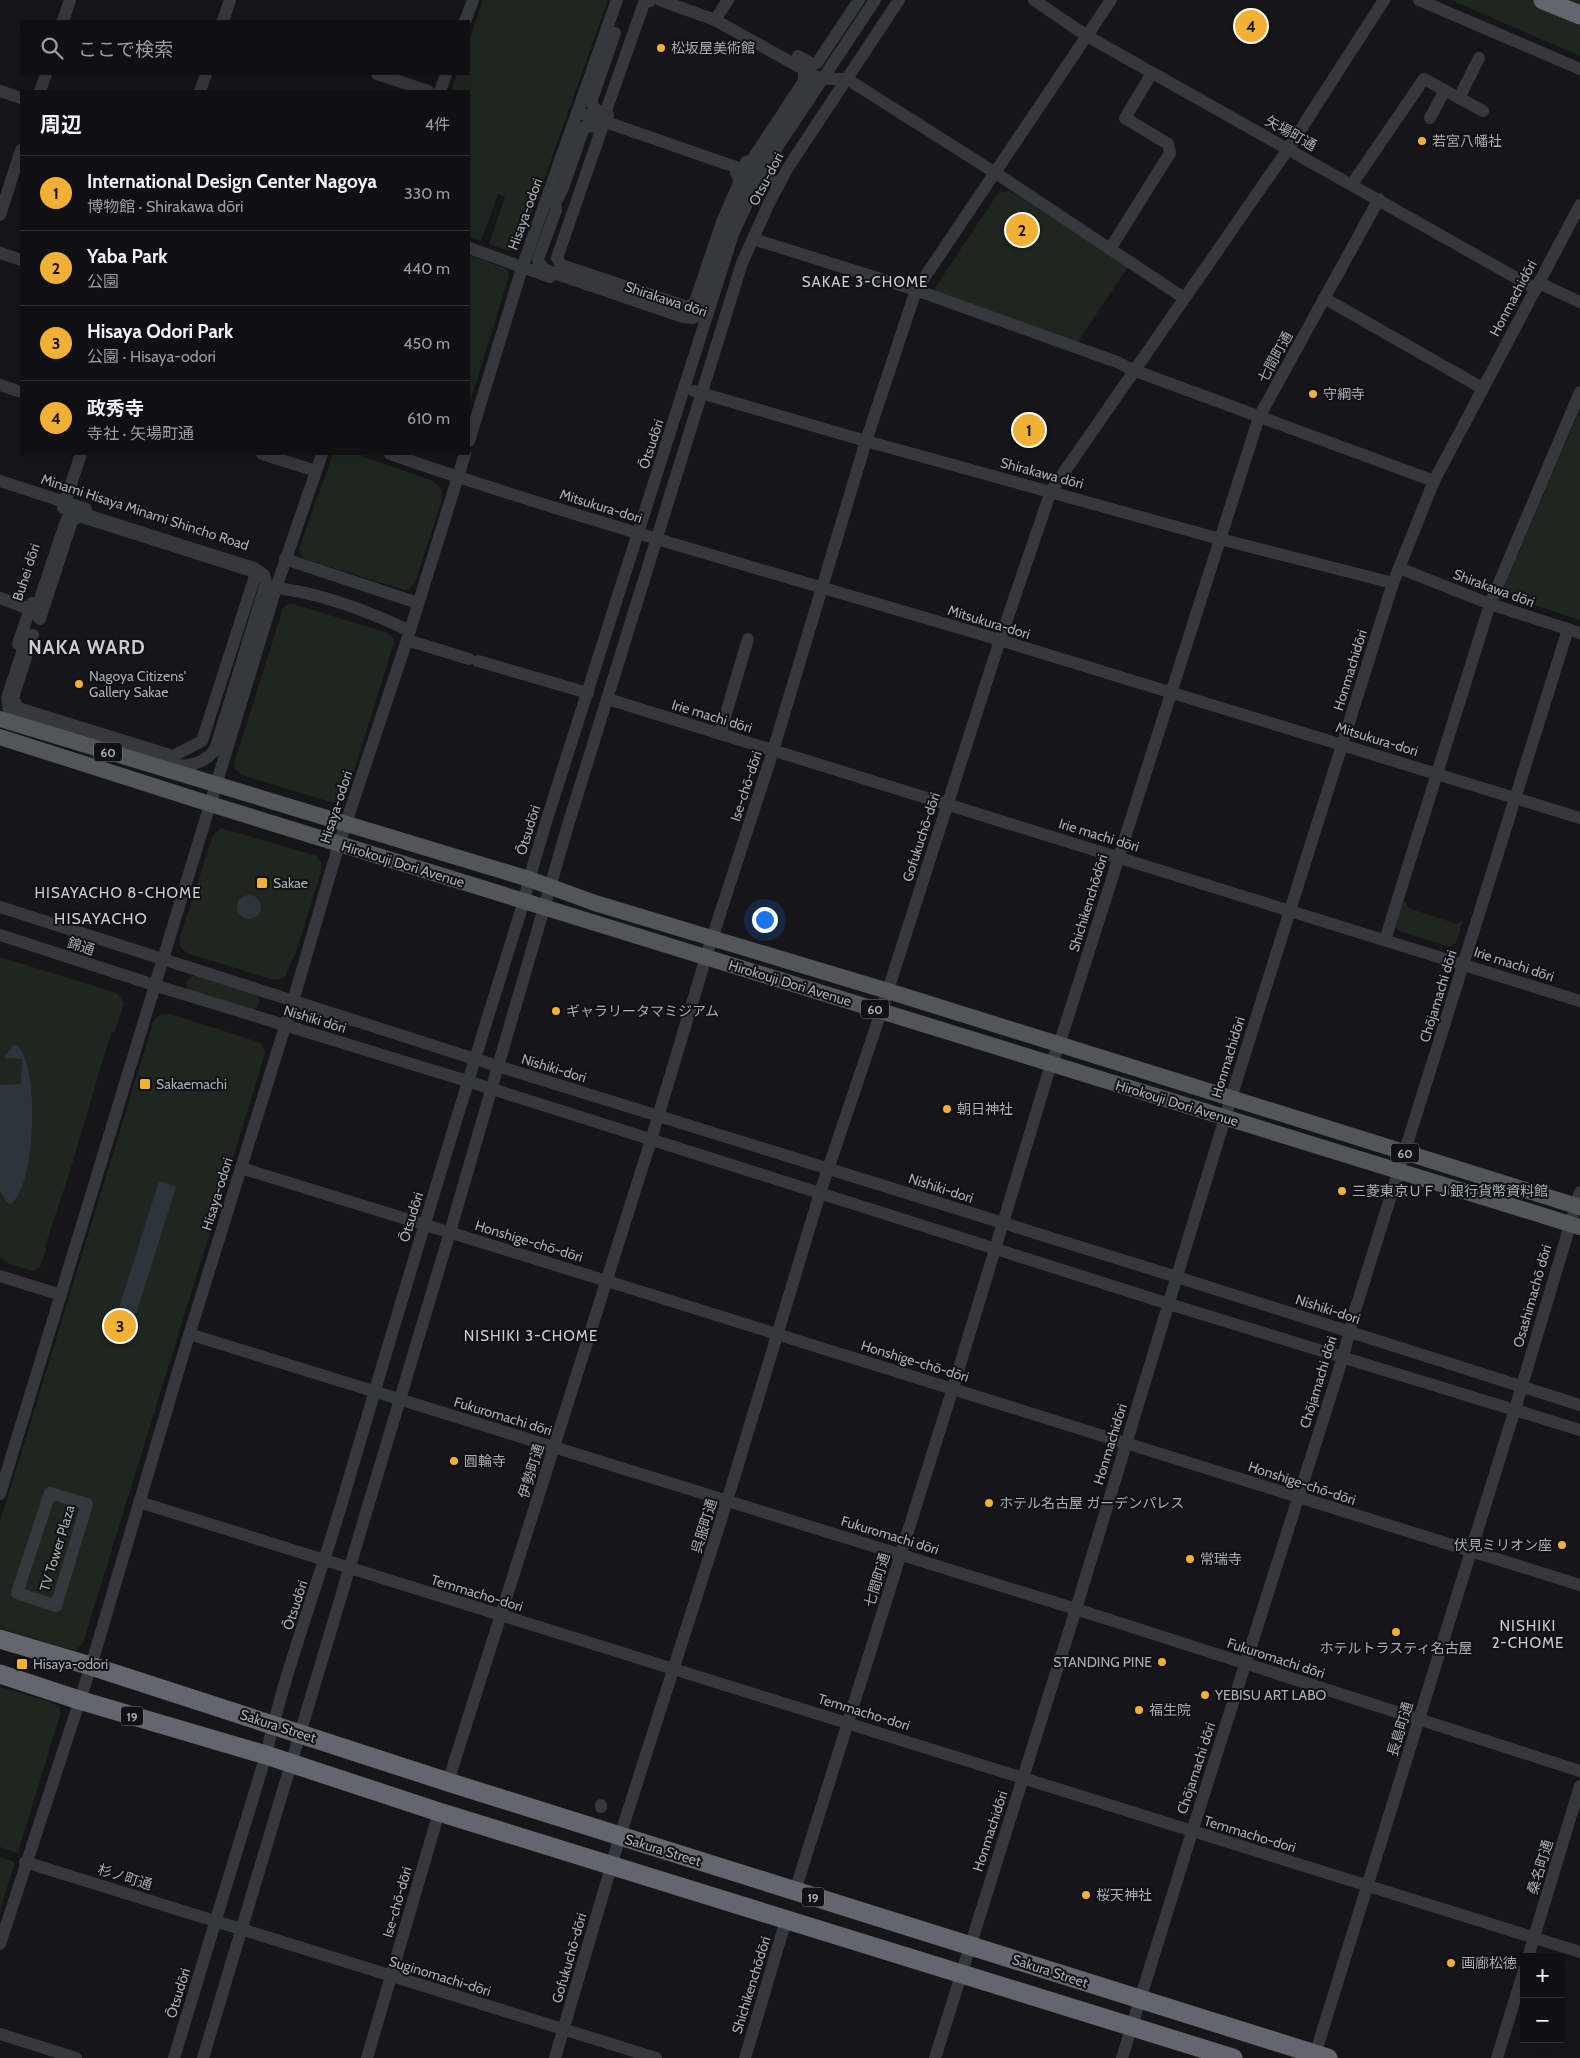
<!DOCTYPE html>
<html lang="ja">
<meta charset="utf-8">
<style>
:root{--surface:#101012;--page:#19191b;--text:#f1f3f6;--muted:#9c9d9f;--line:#303032;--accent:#f2b134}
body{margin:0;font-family:Cabin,"Noto Sans JP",sans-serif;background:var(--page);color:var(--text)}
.controls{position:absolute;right:15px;bottom:15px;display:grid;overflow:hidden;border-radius:0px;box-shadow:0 5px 20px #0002}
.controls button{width:45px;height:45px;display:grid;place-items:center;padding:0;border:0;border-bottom:1px solid var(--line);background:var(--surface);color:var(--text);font:25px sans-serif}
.you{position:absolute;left:764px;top:919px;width:18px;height:18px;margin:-12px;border:4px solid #fff;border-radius:50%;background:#1a73e8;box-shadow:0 0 0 8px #1a73e833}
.badge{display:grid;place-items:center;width:32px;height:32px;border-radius:50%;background:var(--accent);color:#111;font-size:16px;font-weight:700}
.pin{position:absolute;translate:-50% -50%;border:2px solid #fff;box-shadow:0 1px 5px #0006}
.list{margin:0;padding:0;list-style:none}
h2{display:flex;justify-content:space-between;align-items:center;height:65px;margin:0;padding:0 20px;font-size:21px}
h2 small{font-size:16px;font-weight:400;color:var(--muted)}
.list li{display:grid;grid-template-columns:32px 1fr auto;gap:15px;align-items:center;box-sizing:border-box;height:75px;padding:0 20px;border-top:1px solid var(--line)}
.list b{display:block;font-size:19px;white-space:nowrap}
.list p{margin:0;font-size:16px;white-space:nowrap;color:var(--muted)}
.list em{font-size:16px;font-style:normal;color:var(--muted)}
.icon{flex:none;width:28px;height:28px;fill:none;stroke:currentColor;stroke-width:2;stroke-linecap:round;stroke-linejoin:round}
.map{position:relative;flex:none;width:1580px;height:2058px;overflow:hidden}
.search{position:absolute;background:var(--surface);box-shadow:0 5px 20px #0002;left:20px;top:20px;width:450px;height:55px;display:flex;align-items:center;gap:12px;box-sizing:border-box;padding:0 18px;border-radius:0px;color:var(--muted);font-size:19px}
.panel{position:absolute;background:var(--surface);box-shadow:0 5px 20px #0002;left:20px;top:90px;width:450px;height:365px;border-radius:0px}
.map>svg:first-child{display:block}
.green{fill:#1e261f}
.water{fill:#2c353c}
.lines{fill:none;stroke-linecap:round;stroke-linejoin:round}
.minor{stroke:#37383d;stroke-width:12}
.major{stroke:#53555c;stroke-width:16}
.highway{stroke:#63666e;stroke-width:19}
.poi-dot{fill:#f2b134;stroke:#111113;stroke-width:2}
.labels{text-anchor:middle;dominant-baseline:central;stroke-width:4;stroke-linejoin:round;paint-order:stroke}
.shield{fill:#111113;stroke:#7b7e86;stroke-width:1}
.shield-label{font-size:12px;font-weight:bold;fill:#a8adb8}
.poi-label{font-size:14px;fill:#a8adb8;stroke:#111113;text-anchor:start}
.street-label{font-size:14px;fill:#a8adb8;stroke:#111113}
.neighbourhood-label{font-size:15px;letter-spacing:1px;fill:#c9ccd4;stroke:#111113}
.quarter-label{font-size:16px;letter-spacing:1px;fill:#c9ccd4;stroke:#111113}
.district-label{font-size:19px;font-weight:bold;letter-spacing:1px;fill:#c9ccd4;stroke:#111113}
</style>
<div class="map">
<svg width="1580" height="2058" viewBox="0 0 1580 2058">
<rect width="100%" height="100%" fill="#161618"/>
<g class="green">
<path d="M 483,0 L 608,0 L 521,244 L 514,250 L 508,251 L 489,244 L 505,197 L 498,194 L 481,241 L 469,237 L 469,91 L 451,91 L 457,74 L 469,74 L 469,40 Z"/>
<path d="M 1451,0 L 1580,0 L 1580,56 Z"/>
<path d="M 1010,191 L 1128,267 L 1079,340 L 1075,343 L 937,294 L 935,288 L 998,193 Z"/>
<path d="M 469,255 L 504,268 L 508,271 L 509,276 L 469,406 Z"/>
<path d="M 1580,409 L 1580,620 L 1501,594 Z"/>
<path d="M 333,454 L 356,454 L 433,481 C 441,487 443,491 442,500 L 415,582 L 409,589 L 404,590 L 308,560 C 302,557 298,554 300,546 Z"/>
<path d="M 288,604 L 293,604 L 388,633 L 392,636 L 394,643 L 351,780 L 345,797 L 338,803 L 327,801 L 242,775 L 235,769 L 234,764 L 283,608 Z"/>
<path d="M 221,828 L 317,856 L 321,862 L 321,872 L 296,952 L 284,978 L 274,980 L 187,953 L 180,947 L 180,937 L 213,835 Z"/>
<path d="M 1404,900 L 1408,908 L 1457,924 L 1463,920 L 1456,943 L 1450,947 L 1399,931 L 1395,926 Z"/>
<path d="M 0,957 L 117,993 L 124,1003 L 114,1032 L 112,1032 L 107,1046 L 70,1171 L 45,1246 L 46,1249 L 40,1267 L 33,1271 L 10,1264 L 0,1258 Z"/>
<path d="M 193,975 L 254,994 L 260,1000 L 258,1007 L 252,1010 L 190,991 L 187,988 L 186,982 Z"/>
<path d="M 162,1014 L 171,1014 L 255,1041 L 263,1045 L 265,1054 L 83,1643 L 76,1650 L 68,1649 L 0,1628 L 0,1522 L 153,1023 L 157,1017 Z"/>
<path d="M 0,1687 L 53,1703 L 58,1706 L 61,1711 L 18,1853 L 0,1847 Z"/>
<path d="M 0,1857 L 15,1862 L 0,1910 Z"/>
</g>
<g class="water">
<circle cx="249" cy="907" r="12"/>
<path d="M 14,1044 C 41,1054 37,1191 10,1204 L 6,1201 L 0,1190 L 0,1085 L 21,1084 L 22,1059 L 4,1058 Z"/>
<path d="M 159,1181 L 176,1187 L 136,1314 L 119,1308 Z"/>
</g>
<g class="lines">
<g class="minor">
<path d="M 660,0 L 715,20 L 821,79 L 847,79 L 994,172 L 1184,298"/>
<path d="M 1034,0 L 1087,36 L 1536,289"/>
<path d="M 1419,0 L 1580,69"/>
<path d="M 715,20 L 728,0"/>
<path d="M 63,21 L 70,0"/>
<path d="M 223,21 L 230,0"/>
<path d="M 465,21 L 473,0"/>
<path d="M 615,33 L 591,102 L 595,109 L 608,115 L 606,111 L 644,3 L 650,1 L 646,0"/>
<path d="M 798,56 L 811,63 L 817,63 L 859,0"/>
<path d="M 377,74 L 428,91"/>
<path d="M 804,74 L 810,79 L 810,84 L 761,163 L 754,165 L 746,162 L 752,160 L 804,81 Z"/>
<path d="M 0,91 L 21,98"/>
<path d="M 40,91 L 46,74"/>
<path d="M 200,91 L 206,74"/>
<path d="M 440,91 L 446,74"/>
<path d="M 1459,98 L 1479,58"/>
<path d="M 577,112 L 747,171 L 779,184"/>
<path d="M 1430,118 L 1445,90"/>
<path d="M 591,126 L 602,128 L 557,258 L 561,265 L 687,307 L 695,302 L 722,222 L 740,181 L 736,173 L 747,177 L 749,184 L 737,205 L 699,314 L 693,318 L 683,317 L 545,270 L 539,263 L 538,259 L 556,210 L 555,204 L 563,188 L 584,127 Z"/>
<path d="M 1352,184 L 1424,79 L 1483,111"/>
<path d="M 0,215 L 21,150"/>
<path d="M 753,239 L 916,290 L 1117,362 L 1133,370 L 1434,481"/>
<path d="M 469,248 L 550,277"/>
<path d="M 1110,249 L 1170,153 L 1168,144 L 1125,118 L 1152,73"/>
<path d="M 0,253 L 21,260"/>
<path d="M 1539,283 L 1580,302"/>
<path d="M 1324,298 L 1482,388"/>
<path d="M 0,385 L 21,392"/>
<path d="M 694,391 L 866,441 L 1220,539 L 1393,583"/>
<path d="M 469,441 L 522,268 L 617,0"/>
<path d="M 262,454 L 316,471"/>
<path d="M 390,454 C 591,523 796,579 1000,640 C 1194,698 1387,759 1580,818"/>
<path d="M 0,481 L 86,509"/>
<path d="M 63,508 L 81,454"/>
<path d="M 77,512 L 254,568 L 264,575 L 266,583 L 215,750 C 204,763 189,768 173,764 L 19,717 L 9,710 L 7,698 L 27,637 L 33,635 L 13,698 L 18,708 L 173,756 L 202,741 L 255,576 L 252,571 L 79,516 L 72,521 L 40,619 L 35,614 L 65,524 L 68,517 Z"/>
<path d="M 285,559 L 418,603"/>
<path d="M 1399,568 L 1490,604 L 1580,633"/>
<path d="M 276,588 C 322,593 368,611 410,631"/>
<path d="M 0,598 L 30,609"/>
<path d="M 407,640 L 469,659"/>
<path d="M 18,644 L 32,603"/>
<path d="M 478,661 L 588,693"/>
<path d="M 608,699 L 1580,1001"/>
<path d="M 720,734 L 748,639"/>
<path d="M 0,907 L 475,1059 L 1177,1277 L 1580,1405"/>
<path d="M 0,935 L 154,985 L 467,1081 L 1169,1304 L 1580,1430"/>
<path d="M 1385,940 L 1490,604 L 1580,392"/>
<path d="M 241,1168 C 688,1305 1134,1446 1580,1585"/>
<path d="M 0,1276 L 61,1295"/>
<path d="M 189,1334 L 1076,1609 L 1580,1771"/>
<path d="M 50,1493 L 87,1504 L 56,1606 L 17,1593 Z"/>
<path d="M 0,1494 L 276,588 L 322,454"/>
<path d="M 139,1502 L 1580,1952"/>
<path d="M 448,1782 L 651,1140 L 706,957 L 773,751 L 866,441 L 916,290 L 1111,0"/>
<path d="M 601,1807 L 601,1805"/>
<path d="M 25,1862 L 656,2058"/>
<path d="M 795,1891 L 953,1388 L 1051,1064 L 1059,1045 L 1259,417 L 1379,199"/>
<path d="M 0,1944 L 91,1666 L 185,1348 L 293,1001 L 339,844 L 407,640 L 465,454"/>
<path d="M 1528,1957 L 1580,1786"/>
<path d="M 0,2034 L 76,2058"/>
<path d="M 174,2058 L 266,1755 C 285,1671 316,1589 341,1506 C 400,1304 461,1102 524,901 L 529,879 L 547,819 L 733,234 L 760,176 L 780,143 L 875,0"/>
<path d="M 203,2058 L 450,1232 L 568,825 L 742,263 L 769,203 L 789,166 L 899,0"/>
<path d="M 367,2058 L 439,1812"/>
<path d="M 555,2058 L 620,1836 L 727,1501 L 820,1193 L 881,1012 L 1000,640 L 1051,491 L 1288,149 L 1384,0"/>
<path d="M 745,2058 L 786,1920"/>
<path d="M 935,2058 L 1076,1609 L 1231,1098 L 1393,583 L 1434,481 L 1580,205"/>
<path d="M 1122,2058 L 1196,1819 L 1343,1357 L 1353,1317 L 1568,629"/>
<path d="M 1314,2058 L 1515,1409 L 1580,1192"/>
<path d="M 1497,2058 L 1524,1970"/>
</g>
<g class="major">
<path d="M 0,719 L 529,879 L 595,903 L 888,991 L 1580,1207"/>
<path d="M 0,737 L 210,804 L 1580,1227"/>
</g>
<g class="highway">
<path d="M 1543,0 L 1580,15"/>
<path d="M 0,1639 L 91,1666 L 448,1782 L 1328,2058"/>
<path d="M 0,1674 L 79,1700 L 266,1755 L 439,1812 L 1233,2058"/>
</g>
</g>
<g class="poi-dot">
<circle cx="661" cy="48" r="5"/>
<circle cx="1422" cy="141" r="5"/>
<circle cx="1313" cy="394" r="5"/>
<circle cx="79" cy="684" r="5"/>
<rect x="256" y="877" width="12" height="12" rx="2.5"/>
<circle cx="556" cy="1011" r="5"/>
<rect x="139" y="1078" width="12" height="12" rx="2.5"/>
<circle cx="947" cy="1109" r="5"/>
<circle cx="1342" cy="1191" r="5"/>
<circle cx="454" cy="1461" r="5"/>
<circle cx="989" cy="1503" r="5"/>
<circle cx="1562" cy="1545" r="5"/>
<circle cx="1190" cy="1559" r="5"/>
<circle cx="1396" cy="1632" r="5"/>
<circle cx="1162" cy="1662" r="5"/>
<rect x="16" y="1658" width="12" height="12" rx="2.5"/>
<circle cx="1205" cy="1695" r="5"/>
<circle cx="1139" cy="1710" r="5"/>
<circle cx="1086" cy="1895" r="5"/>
<circle cx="1451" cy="1963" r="5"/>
</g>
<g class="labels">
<g class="shield">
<rect x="94" y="742.5" width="28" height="19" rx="4"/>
<rect x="861" y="999.5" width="28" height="19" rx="4"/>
<rect x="1391" y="1143.5" width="28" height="19" rx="4"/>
<rect x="121" y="1706.5" width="22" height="19" rx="4"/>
<rect x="802" y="1887.5" width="22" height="19" rx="4"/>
</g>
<g class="shield-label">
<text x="108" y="752">60</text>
<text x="875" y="1009">60</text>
<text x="1405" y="1153">60</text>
<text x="132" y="1716">19</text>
<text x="813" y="1897">19</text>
</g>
<g class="poi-label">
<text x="671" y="48">松坂屋美術館</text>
<text x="1432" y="141">若宮八幡社</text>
<text x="1323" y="394">守綱寺</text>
<text x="89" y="676">Nagoya Citizens'<tspan x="89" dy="16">Gallery Sakae</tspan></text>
<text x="273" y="883">Sakae</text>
<text x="566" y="1011">ギャラリータマミジアム</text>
<text x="156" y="1084">Sakaemachi</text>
<text x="957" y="1109">朝日神社</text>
<text x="1352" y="1191">三菱東京ＵＦＪ銀行貨幣資料館</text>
<text x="464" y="1461">圓輪寺</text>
<text x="999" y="1503">ホテル名古屋 ガーデンパレス</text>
<text x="1552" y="1545" text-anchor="end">伏見ミリオン座</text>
<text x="1200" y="1559">常瑞寺</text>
<text x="1396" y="1648" text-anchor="middle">ホテルトラスティ名古屋</text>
<text x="1152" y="1662" text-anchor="end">STANDING PINE</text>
<text x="33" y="1664">Hisaya-odori</text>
<text x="1215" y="1695">YEBISU ART LABO</text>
<text x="1149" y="1710">福生院</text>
<text x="1096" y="1895">桜天神社</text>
<text x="1461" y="1963">画廊松徳</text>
</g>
<g class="street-label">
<text transform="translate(1291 133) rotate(29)">矢場町通</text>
<text transform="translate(766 179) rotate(-62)">Otsu-dori</text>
<text transform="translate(525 214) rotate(-70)">Hisaya-odori</text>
<text transform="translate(1513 298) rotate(-62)">Honmachidōri</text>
<text transform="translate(666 299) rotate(18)">Shirakawa dōri</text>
<text transform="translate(1275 357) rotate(-61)">七間町通</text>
<text transform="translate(651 444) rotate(-72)">Ōtsudōri</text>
<text transform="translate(1042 473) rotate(15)">Shirakawa dōri</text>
<text transform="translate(601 506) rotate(17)">Mitsukura-dori</text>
<text transform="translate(145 512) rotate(18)">Minami Hisaya Minami Shincho Road</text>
<text transform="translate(26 572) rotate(-72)">Buhei dōri</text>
<text transform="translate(1494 588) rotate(20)">Shirakawa dōri</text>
<text transform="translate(989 622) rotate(17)">Mitsukura-dori</text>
<text transform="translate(1350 670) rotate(-73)">Honmachidōri</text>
<text transform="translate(712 716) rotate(17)">Irie machi dōri</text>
<text transform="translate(1377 739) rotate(17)">Mitsukura-dori</text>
<text transform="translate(746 786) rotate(-72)">Ise-chō-dōri</text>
<text transform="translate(336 807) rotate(-72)">Hisaya-odori</text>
<text transform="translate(528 830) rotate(-73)">Ōtsudōri</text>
<text transform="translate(1099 835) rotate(17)">Irie machi dōri</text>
<text transform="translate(921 837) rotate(-72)">Gofukuchō-dōri</text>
<text transform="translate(403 864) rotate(17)">Hirokouji Dori Avenue</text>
<text transform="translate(1088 903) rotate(-73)">Shichikenchōdōri</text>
<text transform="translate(81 946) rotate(18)">錦通</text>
<text transform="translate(1514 964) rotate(18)">Irie machi dōri</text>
<text transform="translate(790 983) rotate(17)">Hirokouji Dori Avenue</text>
<text transform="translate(1438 996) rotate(-73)">Chōjamachi dōri</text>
<text transform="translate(315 1019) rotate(17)">Nishiki dōri</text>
<text transform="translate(1228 1057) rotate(-73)">Honmachidōri</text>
<text transform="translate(554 1068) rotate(17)">Nishiki-dori</text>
<text transform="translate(1177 1103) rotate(17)">Hirokouji Dori Avenue</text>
<text transform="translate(941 1188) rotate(18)">Nishiki-dori</text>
<text transform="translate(217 1194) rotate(-73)">Hisaya-odori</text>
<text transform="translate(411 1217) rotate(-73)">Ōtsudōri</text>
<text transform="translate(529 1241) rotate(17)">Honshige-chō-dōri</text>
<text transform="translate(1532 1296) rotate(-74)">Osashimachō dōri</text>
<text transform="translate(1328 1309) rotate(18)">Nishiki-dori</text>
<text transform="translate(915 1361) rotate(17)">Honshige-chō-dōri</text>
<text transform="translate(1318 1382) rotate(-73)">Chōjamachi dōri</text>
<text transform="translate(503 1416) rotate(17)">Fukuromachi dōri</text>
<text transform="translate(1110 1444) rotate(-73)">Honmachidōri</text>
<text transform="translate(531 1471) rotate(-73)">伊勢町通</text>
<text transform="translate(1302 1483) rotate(18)">Honshige-chō-dōri</text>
<text transform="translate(704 1526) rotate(-73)">呉服町通</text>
<text transform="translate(890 1535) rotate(17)">Fukuromachi dōri</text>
<text transform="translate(57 1548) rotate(-73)">TV Tower Plaza</text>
<text transform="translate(877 1580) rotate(-73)">七間町通</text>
<text transform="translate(477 1593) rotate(17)">Temmacho-dori</text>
<text transform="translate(295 1605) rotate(-72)">Ōtsudōri</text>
<text transform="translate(1276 1658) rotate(18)">Fukuromachi dōri</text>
<text transform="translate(864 1712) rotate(17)">Temmacho-dori</text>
<text transform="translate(278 1726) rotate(18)">Sakura Street</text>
<text transform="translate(1400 1729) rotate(-73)">長島町通</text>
<text transform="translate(1196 1768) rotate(-72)">Chōjamachi dōri</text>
<text transform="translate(990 1831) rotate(-72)">Honmachidōri</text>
<text transform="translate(1250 1834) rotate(17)">Temmacho-dori</text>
<text transform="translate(663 1850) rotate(17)">Sakura Street</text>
<text transform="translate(1540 1867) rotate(-73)">桑名町通</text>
<text transform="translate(125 1877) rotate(17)">杉ノ町通</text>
<text transform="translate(397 1902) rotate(-74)">Ise-chō-dōri</text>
<text transform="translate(569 1958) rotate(-74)">Gofukuchō-dōri</text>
<text transform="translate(1050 1971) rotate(18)">Sakura Street</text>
<text transform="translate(440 1976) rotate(17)">Suginomachi-dōri</text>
<text transform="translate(751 1985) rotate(-73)">Shichikenchōdōri</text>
<text transform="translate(178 1993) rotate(-73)">Ōtsudōri</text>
</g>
<g class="neighbourhood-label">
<text x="865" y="282">SAKAE 3-CHOME</text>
<text x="118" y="893">HISAYACHO 8-CHOME</text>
<text x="531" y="1336">NISHIKI 3-CHOME</text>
<text x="1528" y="1626">NISHIKI<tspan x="1528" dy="17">2-CHOME</tspan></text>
</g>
<g class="quarter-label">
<text x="101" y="918">HISAYACHO</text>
</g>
<g class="district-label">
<text x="87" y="647">NAKA WARD</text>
</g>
</g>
</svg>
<div class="controls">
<button>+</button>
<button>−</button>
</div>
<div class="you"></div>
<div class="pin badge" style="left:1029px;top:430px">1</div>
<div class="pin badge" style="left:1022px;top:230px">2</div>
<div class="pin badge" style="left:120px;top:1326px">3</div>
<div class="pin badge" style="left:1251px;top:26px">4</div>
<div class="search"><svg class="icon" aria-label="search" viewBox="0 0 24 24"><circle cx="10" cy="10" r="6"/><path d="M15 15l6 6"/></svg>ここで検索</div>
<section class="panel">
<h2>周辺<small>4件</small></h2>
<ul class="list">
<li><span class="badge">1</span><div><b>International Design Center Nagoya</b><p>博物館 · Shirakawa dōri</p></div><em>330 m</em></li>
<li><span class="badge">2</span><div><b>Yaba Park</b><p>公園</p></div><em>440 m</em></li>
<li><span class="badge">3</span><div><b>Hisaya Odori Park</b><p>公園 · Hisaya-odori</p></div><em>450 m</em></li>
<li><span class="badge">4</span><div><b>政秀寺</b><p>寺社 · 矢場町通</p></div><em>610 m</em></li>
</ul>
</section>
</div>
